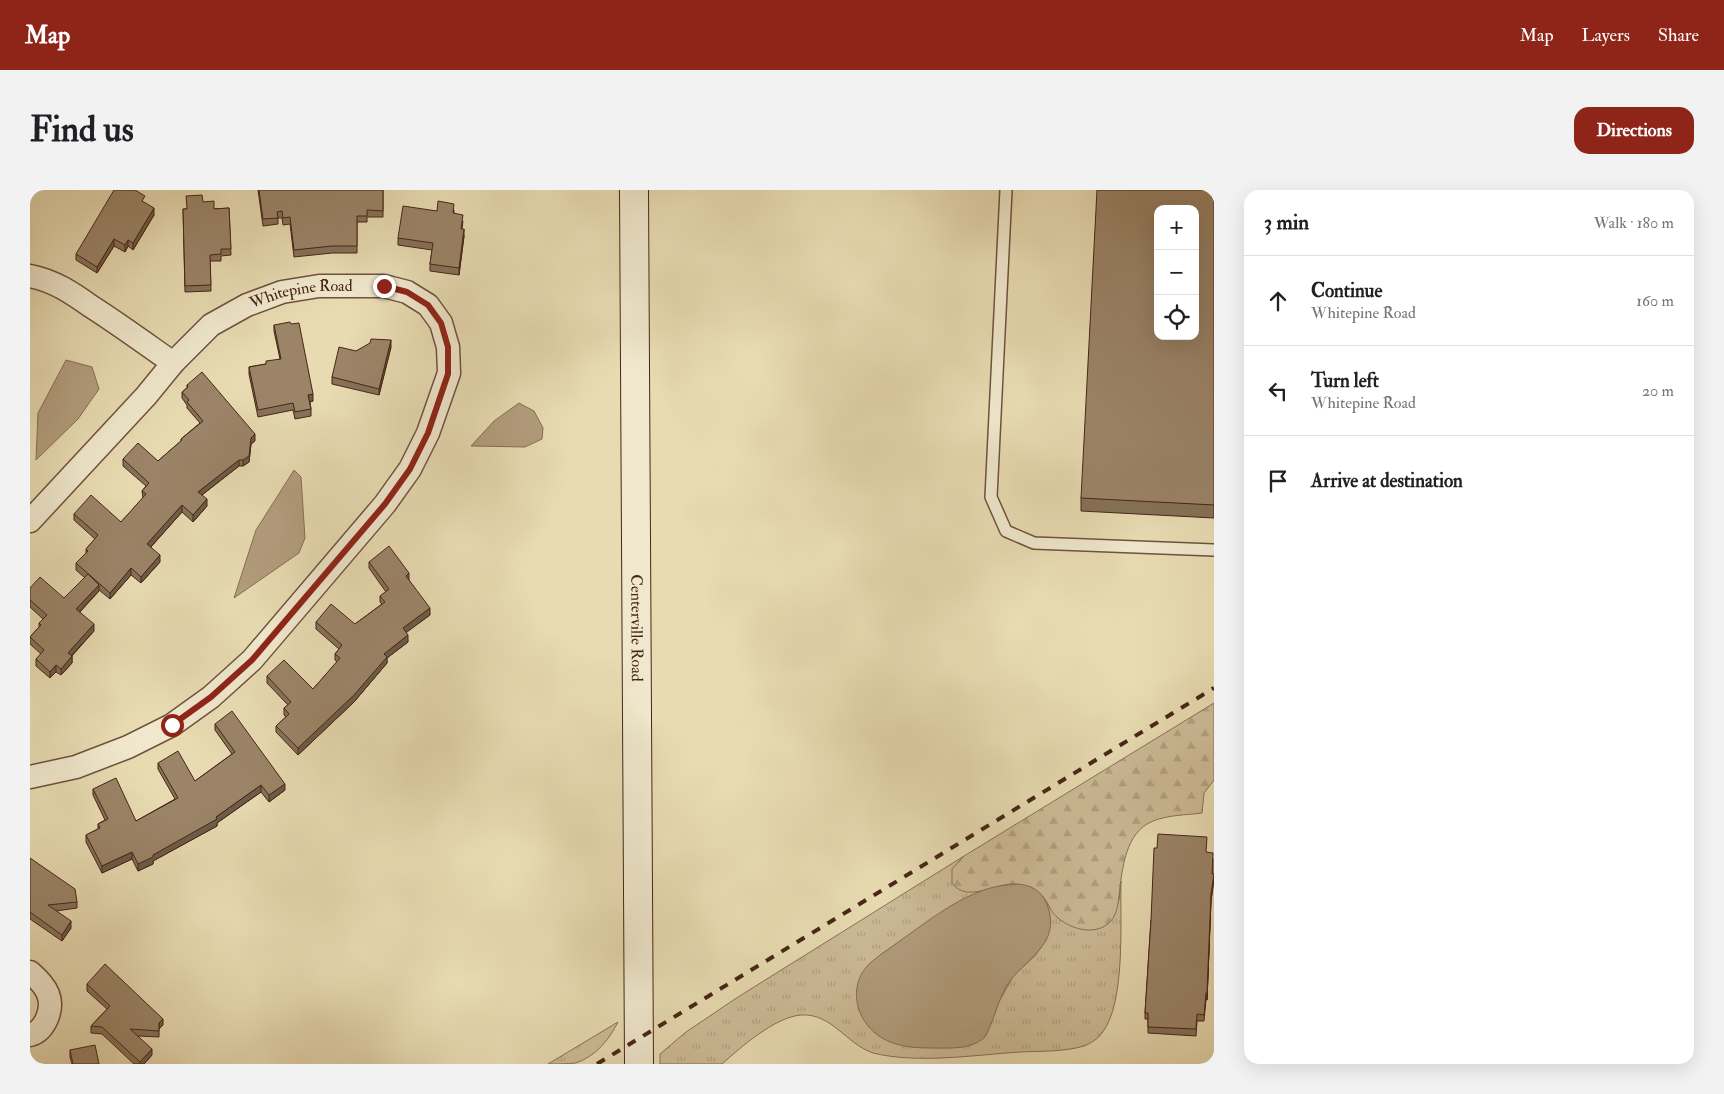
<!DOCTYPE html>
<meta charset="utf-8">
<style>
:root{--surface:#fff;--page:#f2f2f2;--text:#202124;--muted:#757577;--line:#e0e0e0;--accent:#8f2418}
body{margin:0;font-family:"IM FELL Double Pica",serif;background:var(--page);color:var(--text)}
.controls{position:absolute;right:15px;top:15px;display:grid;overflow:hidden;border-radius:10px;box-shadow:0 5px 20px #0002}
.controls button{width:45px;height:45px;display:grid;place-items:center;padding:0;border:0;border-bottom:1px solid var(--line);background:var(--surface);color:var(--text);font:25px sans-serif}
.stop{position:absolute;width:15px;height:15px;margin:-11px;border:4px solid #8f2418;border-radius:50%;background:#fff}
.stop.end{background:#8f2418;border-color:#fff;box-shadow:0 1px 5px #0008}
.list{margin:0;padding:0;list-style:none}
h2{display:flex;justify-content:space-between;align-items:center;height:65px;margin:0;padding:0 20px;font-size:21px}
h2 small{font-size:16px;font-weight:400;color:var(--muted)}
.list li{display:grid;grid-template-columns:32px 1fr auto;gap:15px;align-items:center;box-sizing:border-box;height:90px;padding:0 20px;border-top:1px solid var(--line)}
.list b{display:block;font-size:19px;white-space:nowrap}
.list p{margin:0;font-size:16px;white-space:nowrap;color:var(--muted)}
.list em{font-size:16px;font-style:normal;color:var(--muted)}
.icon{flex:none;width:28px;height:28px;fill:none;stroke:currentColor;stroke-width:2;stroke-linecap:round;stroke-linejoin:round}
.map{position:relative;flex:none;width:1184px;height:874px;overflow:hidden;border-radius:15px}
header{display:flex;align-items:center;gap:30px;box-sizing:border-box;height:70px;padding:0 25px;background:var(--accent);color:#fff}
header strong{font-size:24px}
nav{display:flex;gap:28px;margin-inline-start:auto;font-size:18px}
.intro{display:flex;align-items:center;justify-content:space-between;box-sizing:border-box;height:120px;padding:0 30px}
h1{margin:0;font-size:35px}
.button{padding:12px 22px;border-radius:15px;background:var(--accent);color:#fff;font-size:18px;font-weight:700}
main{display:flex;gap:30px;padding:0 30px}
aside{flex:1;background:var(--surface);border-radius:15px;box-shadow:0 5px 20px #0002}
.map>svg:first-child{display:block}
.grass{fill:url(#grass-tufts);stroke:#8a7058}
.forest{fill:url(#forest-firs);stroke:#8a7058}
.water{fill:#b29d7d;stroke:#886d54}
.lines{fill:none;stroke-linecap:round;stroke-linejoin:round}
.lane-casing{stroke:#70523e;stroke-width:14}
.street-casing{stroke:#70523e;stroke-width:25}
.secondary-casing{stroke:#482517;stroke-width:30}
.lane{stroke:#f0e8cd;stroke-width:11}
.street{stroke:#f0e8cd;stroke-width:22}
.secondary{stroke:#f0e8cd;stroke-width:28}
.rail{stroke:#482517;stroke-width:4;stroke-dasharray:9 9;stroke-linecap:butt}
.wall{fill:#857259;stroke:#482517}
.shaded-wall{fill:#6c5c49;stroke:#482517}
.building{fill:#9b8468;stroke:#482517;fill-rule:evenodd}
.route{stroke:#8f2418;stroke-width:6}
.labels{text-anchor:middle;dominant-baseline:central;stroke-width:4;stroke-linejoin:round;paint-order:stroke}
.street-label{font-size:16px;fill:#482517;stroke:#f0e8cd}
</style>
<header>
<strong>Map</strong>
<nav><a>Map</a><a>Layers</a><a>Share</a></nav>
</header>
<div class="intro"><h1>Find us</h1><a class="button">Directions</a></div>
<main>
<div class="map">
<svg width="1184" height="874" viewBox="0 0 1184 874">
<defs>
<pattern id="grass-tufts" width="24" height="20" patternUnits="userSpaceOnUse" patternTransform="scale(1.25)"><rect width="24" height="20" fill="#cdbc98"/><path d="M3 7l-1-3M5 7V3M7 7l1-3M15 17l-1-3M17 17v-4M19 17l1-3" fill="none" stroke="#b2a182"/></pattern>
<pattern id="forest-firs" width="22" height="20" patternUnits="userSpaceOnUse" patternTransform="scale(1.25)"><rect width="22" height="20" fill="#cdbc98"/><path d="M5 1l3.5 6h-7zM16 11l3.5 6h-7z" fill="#b2a182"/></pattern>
</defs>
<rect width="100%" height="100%" fill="#e8dbb2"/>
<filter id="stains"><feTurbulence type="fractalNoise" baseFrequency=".004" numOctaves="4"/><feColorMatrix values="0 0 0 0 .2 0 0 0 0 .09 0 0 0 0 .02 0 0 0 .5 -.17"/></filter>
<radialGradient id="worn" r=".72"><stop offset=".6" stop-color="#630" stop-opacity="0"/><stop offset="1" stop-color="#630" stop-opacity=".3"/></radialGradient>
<g class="grass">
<path d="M 934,666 C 912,687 924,708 954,699 L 920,717 L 850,765 L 892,858 L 970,810 L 983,786 L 1005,766 L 1016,750 L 1019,722 L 1016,712 C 1030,732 1046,742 1070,738 L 1089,710 L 1091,691 C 1090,729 1096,813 1072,843 C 1068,849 1061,853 1054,856 C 1034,862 1010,861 990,862 C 944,865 888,874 843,863 C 816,854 802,823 771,825 C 745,827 711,857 692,874 L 630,874 L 630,864 L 656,842 L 708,807 Z"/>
<path d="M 588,832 C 579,850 566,866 546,873 C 538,874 526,874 518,874 Z"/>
</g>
<path class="forest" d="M 1184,513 L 1184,590 L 1174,603 L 1172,623 C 1156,625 1138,625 1123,631 C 1095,642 1092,680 1089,706 C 1088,717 1086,727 1078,734 C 1061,747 1035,737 1023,723 C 1019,717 1016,708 1010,704 C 1005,700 992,694 986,694 C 966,692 937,714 922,693 L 922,679 L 934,666 Z"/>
<g class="water">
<path d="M 36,170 L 62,177 L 69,199 L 48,229 L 6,270 L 8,223 Z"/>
<path d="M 489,213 L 504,221 L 513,238 L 512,249 L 495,257 L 441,256 L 464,231 Z"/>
<path d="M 264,280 L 271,287 L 275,348 L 269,363 L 204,408 L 226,340 Z"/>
<path d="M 987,694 C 1001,695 1011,700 1017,714 C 1033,756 993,768 976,797 C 967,813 964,831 955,847 C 941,860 920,858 901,858 C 887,858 869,857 856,850 C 832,839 818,808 832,783 C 839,771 855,762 867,753 C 894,734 922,711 954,700 C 965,696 976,695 987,694 Z"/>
</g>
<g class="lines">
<defs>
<path id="lane" d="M 976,0 L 961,307 L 976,341 L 1004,353 L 1184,360"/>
<g id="street">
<path d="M 0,86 C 25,91 42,103 62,117 C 90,135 116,154 143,173"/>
<path id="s1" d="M 0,331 L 116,206 L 143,173 L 181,135 L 217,115 L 252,102 L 289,96 L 354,96 L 377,102 L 398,115 L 411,133 L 418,157 L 419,183 L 398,243 L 380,279 L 355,314 L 222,470 L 181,507 L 142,535 L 98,557 L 46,577 L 0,587"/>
<path d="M 0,782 C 7,788 15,796 18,804 C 24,819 15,841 0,845"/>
</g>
<g id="secondary">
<path id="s2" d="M 604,0 L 609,874"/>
</g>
</defs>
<use href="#lane" class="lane-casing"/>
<use href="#street" class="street-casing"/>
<use href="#secondary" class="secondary-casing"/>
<use href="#lane" class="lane"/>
<use href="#street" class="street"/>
<use href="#secondary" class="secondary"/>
<path class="rail" d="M 567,874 L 1184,498"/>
</g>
<g class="wall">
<path d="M 228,0 L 353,0 L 353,27 L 337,27 L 337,32 L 327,32 L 327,63 L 302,63 L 264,67 L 260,34 L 253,35 L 252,28 L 248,28 L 248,34 L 233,36 Z"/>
<path d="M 1184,0 L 1184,328 L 1051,321 L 1051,308 Z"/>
<path d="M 114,12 L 124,25 L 103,60 L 98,56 L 95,62 L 84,56 L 67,83 L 46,70 L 46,64 Z"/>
<path d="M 173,12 L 184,19 L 199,18 L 201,65 L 191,66 L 191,71 L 180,71 L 181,101 L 155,102 L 153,19 L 157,19 Z"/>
<path d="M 424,20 L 424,24 L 433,31 L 432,39 L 434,46 L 429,85 L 400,81 L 400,74 L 402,60 L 368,55 L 368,48 L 407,21 Z"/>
<path d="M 244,135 L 283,211 L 280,212 L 281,219 L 281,226 L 265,229 L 263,220 L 228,227 L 219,184 L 219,177 L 236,174 L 250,169 L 244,141 Z"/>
<path d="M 361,157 L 349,205 L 302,194 L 302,187 L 326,161 Z"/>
<path d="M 157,195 L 225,251 L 221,254 L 219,272 L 213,276 L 209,276 L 172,305 L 177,316 L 163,332 L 152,322 L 121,357 L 130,372 L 111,393 L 101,385 L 80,409 L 69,400 L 69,401 L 50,422 L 64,441 L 42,466 L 42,473 L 31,485 L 26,482 L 20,488 L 6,476 L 6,469 L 11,464 L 0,454 L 0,447 L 9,437 L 9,433 L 13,429 L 0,417 L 0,398 L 34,408 L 55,388 L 46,380 L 46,373 L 56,363 L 56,359 L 65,349 L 44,330 L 44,324 L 91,332 L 113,308 L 112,301 L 116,296 L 93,276 L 93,269 L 128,271 L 151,251 L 151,249 L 170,233 L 157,218 L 157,215 L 152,208 L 152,202 L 157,198 Z"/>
<path d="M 339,372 L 379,390 L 400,425 L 376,442 L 378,452 L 357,468 L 357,473 L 324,512 L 268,565 L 246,542 L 246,536 L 256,527 L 254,525 L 254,518 L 258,515 L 237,493 L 237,486 L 283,499 L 307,472 L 305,470 L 305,464 L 309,459 L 286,439 L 286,432 L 325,434 L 352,414 L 350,412 L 350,406 L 356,402 L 339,378 Z"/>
<path d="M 185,534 L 255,600 L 239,612 L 231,602 L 187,633 L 187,636 L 123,671 L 123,674 L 108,681 L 102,669 L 72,683 L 56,652 L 56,645 L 68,639 L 68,634 L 75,630 L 63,605 L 63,599 L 106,631 L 145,609 L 128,579 L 128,573 L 165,591 L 202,564 L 185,540 Z"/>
<path d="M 1176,662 L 1183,669 L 1183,684 L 1184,691 L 1181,711 L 1177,810 L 1176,810 L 1174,831 L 1167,831 L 1166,846 L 1118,843 L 1118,829 L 1115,829 L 1115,823 L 1121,730 Z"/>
<path d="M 0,668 L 47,712 L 47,718 L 26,721 L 41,738 L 32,751 L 0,729 Z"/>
<path d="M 57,794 L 133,835 L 129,839 L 129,847 L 108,846 L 122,865 L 114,874 L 104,874 L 72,844 L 61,843 L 61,836 L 77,819 L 57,801 Z"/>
<path d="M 40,860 L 69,874 L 42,874 L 40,867 Z"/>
</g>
<g class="shaded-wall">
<path d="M 124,18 L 124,25 L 103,60 L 103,53 Z"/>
<path d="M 434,39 L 434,46 L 429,85 L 429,78 Z"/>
<path d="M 84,49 L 84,56 L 67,83 L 67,77 Z"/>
<path d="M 98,50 L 98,56 L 95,62 L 95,55 Z"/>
<path d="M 361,150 L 361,157 L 349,205 L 349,199 Z"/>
<path d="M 283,204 L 283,211 L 278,212 L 278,205 Z"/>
<path d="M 225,244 L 225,251 L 221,254 L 219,272 L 213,276 L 213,270 L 221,248 Z"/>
<path d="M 209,270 L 209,276 L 168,308 L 168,302 Z"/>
<path d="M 177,309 L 177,316 L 163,332 L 163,325 Z"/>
<path d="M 152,315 L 152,322 L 117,361 L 117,354 Z"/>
<path d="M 130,365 L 130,372 L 111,393 L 111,387 Z"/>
<path d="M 101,378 L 101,385 L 80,409 L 80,403 Z"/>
<path d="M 379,383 L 379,390 L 376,386 Z"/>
<path d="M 69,395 L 69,401 L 46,425 L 46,419 Z"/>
<path d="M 400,418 L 400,425 L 373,445 L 373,438 Z"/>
<path d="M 64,434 L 64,441 L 38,469 L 38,463 Z"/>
<path d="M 378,445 L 378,452 L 357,468 L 357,473 L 324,512 L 268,565 L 268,558 L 354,464 Z"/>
<path d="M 42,466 L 42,473 L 31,485 L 31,479 Z"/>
<path d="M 26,475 L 26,482 L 20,488 L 20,482 Z"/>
<path d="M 255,594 L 255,600 L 239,612 L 239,605 Z"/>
<path d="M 231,595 L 231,602 L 187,633 L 187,636 L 123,671 L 123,674 L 108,681 L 108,674 L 186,627 Z"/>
<path d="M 102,662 L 102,669 L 72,683 L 72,676 Z"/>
<path d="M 1184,684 L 1181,711 L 1177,810 L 1181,704 Z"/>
<path d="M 41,731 L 41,738 L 32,751 L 32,745 Z"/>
<path d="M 133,829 L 133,835 L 129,839 L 129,833 Z"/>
<path d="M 122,859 L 122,865 L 114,874 L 110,874 L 110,872 Z"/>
</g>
<g class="building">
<path d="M 84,0 L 105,0 L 115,6 L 112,11 L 124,18 L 103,53 L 98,50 L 95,55 L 84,49 L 67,77 L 46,64 Z"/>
<path d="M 229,0 L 353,0 L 353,21 L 337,20 L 337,26 L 327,26 L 327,56 L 302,56 L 264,60 L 260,27 L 253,28 L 252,21 L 247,22 L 248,28 L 233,29 Z"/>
<path d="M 1067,0 L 1184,0 L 1184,315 L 1051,308 ZM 1128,19 L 1165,19 L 1165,146 L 1128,146 Z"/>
<path d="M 172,5 L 173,12 L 184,11 L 184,19 L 199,18 L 201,59 L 191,59 L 191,64 L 180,65 L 181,95 L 155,96 L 153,19 L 157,19 L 156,6 Z"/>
<path d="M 408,11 L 424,14 L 423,23 L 433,25 L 431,39 L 434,39 L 429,78 L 400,74 L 403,53 L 368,48 L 373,16 L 407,21 Z"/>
<path d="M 260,132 L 261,134 L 269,133 L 283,204 L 278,205 L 281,219 L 265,222 L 263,213 L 228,220 L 219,177 L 236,174 L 236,171 L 251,169 L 244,135 Z"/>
<path d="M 341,149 L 361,150 L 349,199 L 302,187 L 309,157 L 326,161 L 340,153 Z"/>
<path d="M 172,182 L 225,244 L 221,248 L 219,266 L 213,270 L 209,270 L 168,302 L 177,309 L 163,325 L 152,315 L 117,354 L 130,365 L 111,387 L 101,378 L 80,403 L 46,373 L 58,361 L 56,359 L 68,345 L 44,324 L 61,305 L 91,332 L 116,304 L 112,301 L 119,293 L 93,269 L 108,253 L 128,271 L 152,250 L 151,249 L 173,231 L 157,212 L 159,210 L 152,202 L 158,197 L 157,195 Z"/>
<path d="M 359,356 L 379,383 L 376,386 L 400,418 L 373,438 L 378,445 L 354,464 L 357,467 L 324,505 L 268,558 L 246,536 L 259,524 L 254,518 L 261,512 L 237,486 L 254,470 L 283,499 L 310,468 L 305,464 L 312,455 L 286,432 L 301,414 L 325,434 L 355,412 L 350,406 L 359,399 L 339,372 Z"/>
<path d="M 58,384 L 69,395 L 46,419 L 64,434 L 38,463 L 42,466 L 31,479 L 26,475 L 20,482 L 6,469 L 14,460 L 0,447 L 11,435 L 9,433 L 17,425 L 0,410 L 0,398 L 10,387 L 34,408 Z"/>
<path d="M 202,521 L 255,594 L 239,605 L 231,595 L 186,627 L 187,629 L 123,665 L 123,667 L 108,674 L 102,662 L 72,676 L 56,645 L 70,638 L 68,634 L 78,629 L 63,599 L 86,588 L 106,631 L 148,608 L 128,573 L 148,561 L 165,591 L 205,562 L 185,534 Z"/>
<path d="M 1128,644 L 1177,647 L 1176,662 L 1183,663 L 1182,684 L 1184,684 L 1181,704 L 1177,803 L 1176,803 L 1174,825 L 1167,824 L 1166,839 L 1118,837 L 1118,823 L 1115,823 L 1121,730 L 1124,658 L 1127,658 Z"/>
<path d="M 0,668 L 45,699 L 47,712 L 18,715 L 41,731 L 32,745 L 0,722 Z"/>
<path d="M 75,774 L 133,829 L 129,833 L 129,841 L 100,839 L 122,859 L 110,872 L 72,837 L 61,836 L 80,816 L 57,794 Z"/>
<path d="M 65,855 L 69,874 L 43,874 L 40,860 Z"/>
</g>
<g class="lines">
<path class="route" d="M 142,535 L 181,507 L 222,470 L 355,314 L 380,279 L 398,243 L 418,184 L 418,157 L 411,133 L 398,115 L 377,102 L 354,96"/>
</g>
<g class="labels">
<g class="street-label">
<text stroke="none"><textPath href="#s1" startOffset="364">Whitepine Road</textPath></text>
<text stroke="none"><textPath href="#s2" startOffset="438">Centerville Road</textPath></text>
</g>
</g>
<rect width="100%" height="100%" filter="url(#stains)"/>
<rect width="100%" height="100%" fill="url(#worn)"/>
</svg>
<div class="controls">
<button>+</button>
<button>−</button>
<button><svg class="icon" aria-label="locate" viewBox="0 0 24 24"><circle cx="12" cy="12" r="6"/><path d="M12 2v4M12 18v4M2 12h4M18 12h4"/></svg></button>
</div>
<div class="stop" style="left:142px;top:535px"></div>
<div class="stop end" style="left:354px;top:96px"></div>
</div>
<aside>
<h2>3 min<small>Walk · 180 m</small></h2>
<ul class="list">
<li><svg class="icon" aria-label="ahead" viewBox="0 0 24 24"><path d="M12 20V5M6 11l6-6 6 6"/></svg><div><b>Continue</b><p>Whitepine Road</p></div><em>160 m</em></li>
<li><svg class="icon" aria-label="left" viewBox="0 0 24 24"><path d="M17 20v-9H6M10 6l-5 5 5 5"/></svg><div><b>Turn left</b><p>Whitepine Road</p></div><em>20 m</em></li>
<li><svg class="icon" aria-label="arrive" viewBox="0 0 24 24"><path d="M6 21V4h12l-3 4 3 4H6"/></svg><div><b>Arrive at destination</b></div></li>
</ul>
</aside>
</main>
